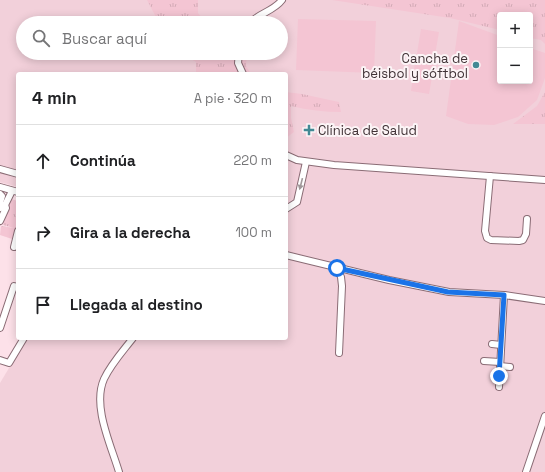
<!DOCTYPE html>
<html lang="es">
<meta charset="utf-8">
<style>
:root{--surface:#fff;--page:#f6f6f6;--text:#202124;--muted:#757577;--line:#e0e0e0}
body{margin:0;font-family:"Space Grotesk",sans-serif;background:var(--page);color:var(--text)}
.controls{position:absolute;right:12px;top:12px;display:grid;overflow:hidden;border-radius:4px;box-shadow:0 2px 10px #0003}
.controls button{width:36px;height:36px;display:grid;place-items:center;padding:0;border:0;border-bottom:1px solid var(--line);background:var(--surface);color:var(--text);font:20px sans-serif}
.stop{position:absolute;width:12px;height:12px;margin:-9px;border:3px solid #1a73e8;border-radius:50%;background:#fff}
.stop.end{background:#1a73e8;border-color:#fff;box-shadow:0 1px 4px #0008}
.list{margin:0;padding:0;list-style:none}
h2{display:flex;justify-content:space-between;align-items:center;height:52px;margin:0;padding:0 16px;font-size:17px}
h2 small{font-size:13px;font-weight:400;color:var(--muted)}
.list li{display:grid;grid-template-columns:26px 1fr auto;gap:12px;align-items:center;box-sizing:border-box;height:72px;padding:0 16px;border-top:1px solid var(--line)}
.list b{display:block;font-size:15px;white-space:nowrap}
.list em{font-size:13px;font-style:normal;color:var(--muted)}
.icon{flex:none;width:22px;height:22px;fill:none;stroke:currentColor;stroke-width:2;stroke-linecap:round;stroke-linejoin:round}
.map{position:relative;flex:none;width:545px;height:472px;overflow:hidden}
.search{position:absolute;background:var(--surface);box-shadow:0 2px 10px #0003;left:16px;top:16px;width:272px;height:44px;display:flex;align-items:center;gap:10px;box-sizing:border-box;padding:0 14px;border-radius:22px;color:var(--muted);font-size:15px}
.panel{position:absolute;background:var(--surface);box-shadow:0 2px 10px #0003;left:16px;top:72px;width:272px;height:268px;border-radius:4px}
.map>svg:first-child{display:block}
.built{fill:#f2d0da;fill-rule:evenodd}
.green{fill:#f4c5d3}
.park{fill:url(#park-tufts)}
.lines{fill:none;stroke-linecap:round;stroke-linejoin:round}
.street-casing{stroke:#8a6c75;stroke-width:8}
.street{stroke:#fff;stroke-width:6}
.oneway{fill:#a0989a}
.route{stroke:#1a73e8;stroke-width:5}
.poi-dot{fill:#438994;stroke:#fcf4f6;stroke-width:1.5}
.labels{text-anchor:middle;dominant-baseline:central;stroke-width:4;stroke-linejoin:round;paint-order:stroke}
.poi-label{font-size:13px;fill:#403236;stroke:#fcf4f6;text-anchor:end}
</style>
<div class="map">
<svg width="545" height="472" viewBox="0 0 545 472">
<defs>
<pattern id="park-tufts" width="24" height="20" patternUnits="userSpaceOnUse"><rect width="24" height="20" fill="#f4c5d3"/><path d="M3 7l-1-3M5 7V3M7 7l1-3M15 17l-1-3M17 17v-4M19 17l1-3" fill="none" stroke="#d2aab6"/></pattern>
</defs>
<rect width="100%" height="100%" fill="#fde1e9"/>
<path class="built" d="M 0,0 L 545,0 L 545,472 L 0,472 L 0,383 L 27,338 L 286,338 L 286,74 L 18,74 L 18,187 L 0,182 ZM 500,15 L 530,15 L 530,81 L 500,81 ZM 23,23 L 281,23 L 281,53 L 23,53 Z"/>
<g class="green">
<path d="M 298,19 L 376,21 L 374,73 L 296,70 Z"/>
<path d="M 459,21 L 500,36 L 500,81 L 530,81 L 530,48 L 545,53 L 545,78 L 537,100 L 518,117 L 494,125 L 468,124 L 446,116 Z"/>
<path d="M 421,29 L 439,32 L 434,61 L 416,59 Z"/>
<path d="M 415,62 L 434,65 L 429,94 L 411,91 Z"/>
</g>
<g class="park">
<path d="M 147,0 L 198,0 L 198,13 L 206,23 L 159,23 Z"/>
<path d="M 332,0 L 545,0 L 545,44 L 541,40 L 530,38 L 530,15 L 500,15 L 500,30 L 450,18 Z"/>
<path d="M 181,53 L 247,53 L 246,66 L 251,74 L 196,74 L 196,62 Z"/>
<path d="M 286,92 L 302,94 L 339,102 L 341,112 C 324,112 308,110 291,106 L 291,118 L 294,132 L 286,138 Z"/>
<path d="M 545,92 L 545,124 L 513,124 L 537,106 Z"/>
<path d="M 11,199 L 18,201 L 18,224 L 17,229 L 15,229 L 12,239 L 0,235 L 1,226 L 14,228 L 3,225 Z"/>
</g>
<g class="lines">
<defs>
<g id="street">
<path d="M 250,23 C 259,13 274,11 282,0"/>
<path d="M 239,53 L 238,63 L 243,74"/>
<path d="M 286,155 L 297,160 L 334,165 L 545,180"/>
<path d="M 0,169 L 18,174"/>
<path d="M 490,176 L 485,231 L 487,238 L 491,240 L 519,241 L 523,240 L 526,234 L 527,219"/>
<path d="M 0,187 L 18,192"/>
<path d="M 0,194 L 2,196 L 0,203"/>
<path d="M 5,205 L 12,191"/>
<path d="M 0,208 L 5,205 L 6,208 L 0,221"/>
<path d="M 286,209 L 297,202 L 306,162"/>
<path d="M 14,247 L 18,231"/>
<path d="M 286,255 L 389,280 L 449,292 L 504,295 L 545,301"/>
<path d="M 337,268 L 341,277 L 342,286 L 339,353"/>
<path d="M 0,328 L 14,286 L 18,288"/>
<path d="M 492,344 L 501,345"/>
<path d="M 0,360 L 9,363 L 24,338"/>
<path d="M 484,361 L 500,362"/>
<path d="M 500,366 L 510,367"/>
<path d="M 499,387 L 504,295"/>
<path d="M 119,472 C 111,445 92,406 104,379 C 111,364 123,351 133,338"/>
<path d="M 526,472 L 545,416"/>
</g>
</defs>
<use href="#street" class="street-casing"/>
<use href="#street" class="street"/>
</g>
<defs><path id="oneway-solid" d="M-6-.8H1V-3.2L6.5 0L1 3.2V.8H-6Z"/></defs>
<use class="oneway" href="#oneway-solid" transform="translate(301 184) rotate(104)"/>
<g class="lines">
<path class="route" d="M 337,268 L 448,292 L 504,295 L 499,376"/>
</g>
<g class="poi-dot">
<circle cx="476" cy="65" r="4"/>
<path d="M307 124h4v4h4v4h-4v4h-4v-4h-4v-4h4z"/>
</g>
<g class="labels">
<g class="poi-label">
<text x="468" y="58">Cancha de<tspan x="468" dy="15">béisbol y sóftbol</tspan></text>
<text x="318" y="130" text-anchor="start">Clínica de Salud</text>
</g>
</g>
</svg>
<div class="controls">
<button>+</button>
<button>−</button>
</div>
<div class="stop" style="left:337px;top:268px"></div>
<div class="stop end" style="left:499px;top:376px"></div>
<div class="search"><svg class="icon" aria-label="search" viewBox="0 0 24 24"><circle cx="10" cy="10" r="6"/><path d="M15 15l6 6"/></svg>Buscar aquí</div>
<section class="panel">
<h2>4 min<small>A pie · 320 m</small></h2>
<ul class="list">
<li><svg class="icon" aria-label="ahead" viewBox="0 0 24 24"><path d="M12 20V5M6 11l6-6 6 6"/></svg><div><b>Continúa</b></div><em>220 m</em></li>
<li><svg class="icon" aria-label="right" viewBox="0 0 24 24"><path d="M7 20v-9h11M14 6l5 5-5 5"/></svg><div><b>Gira a la derecha</b></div><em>100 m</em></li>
<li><svg class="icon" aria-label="arrive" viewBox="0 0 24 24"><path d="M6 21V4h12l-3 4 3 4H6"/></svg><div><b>Llegada al destino</b></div></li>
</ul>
</section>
</div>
